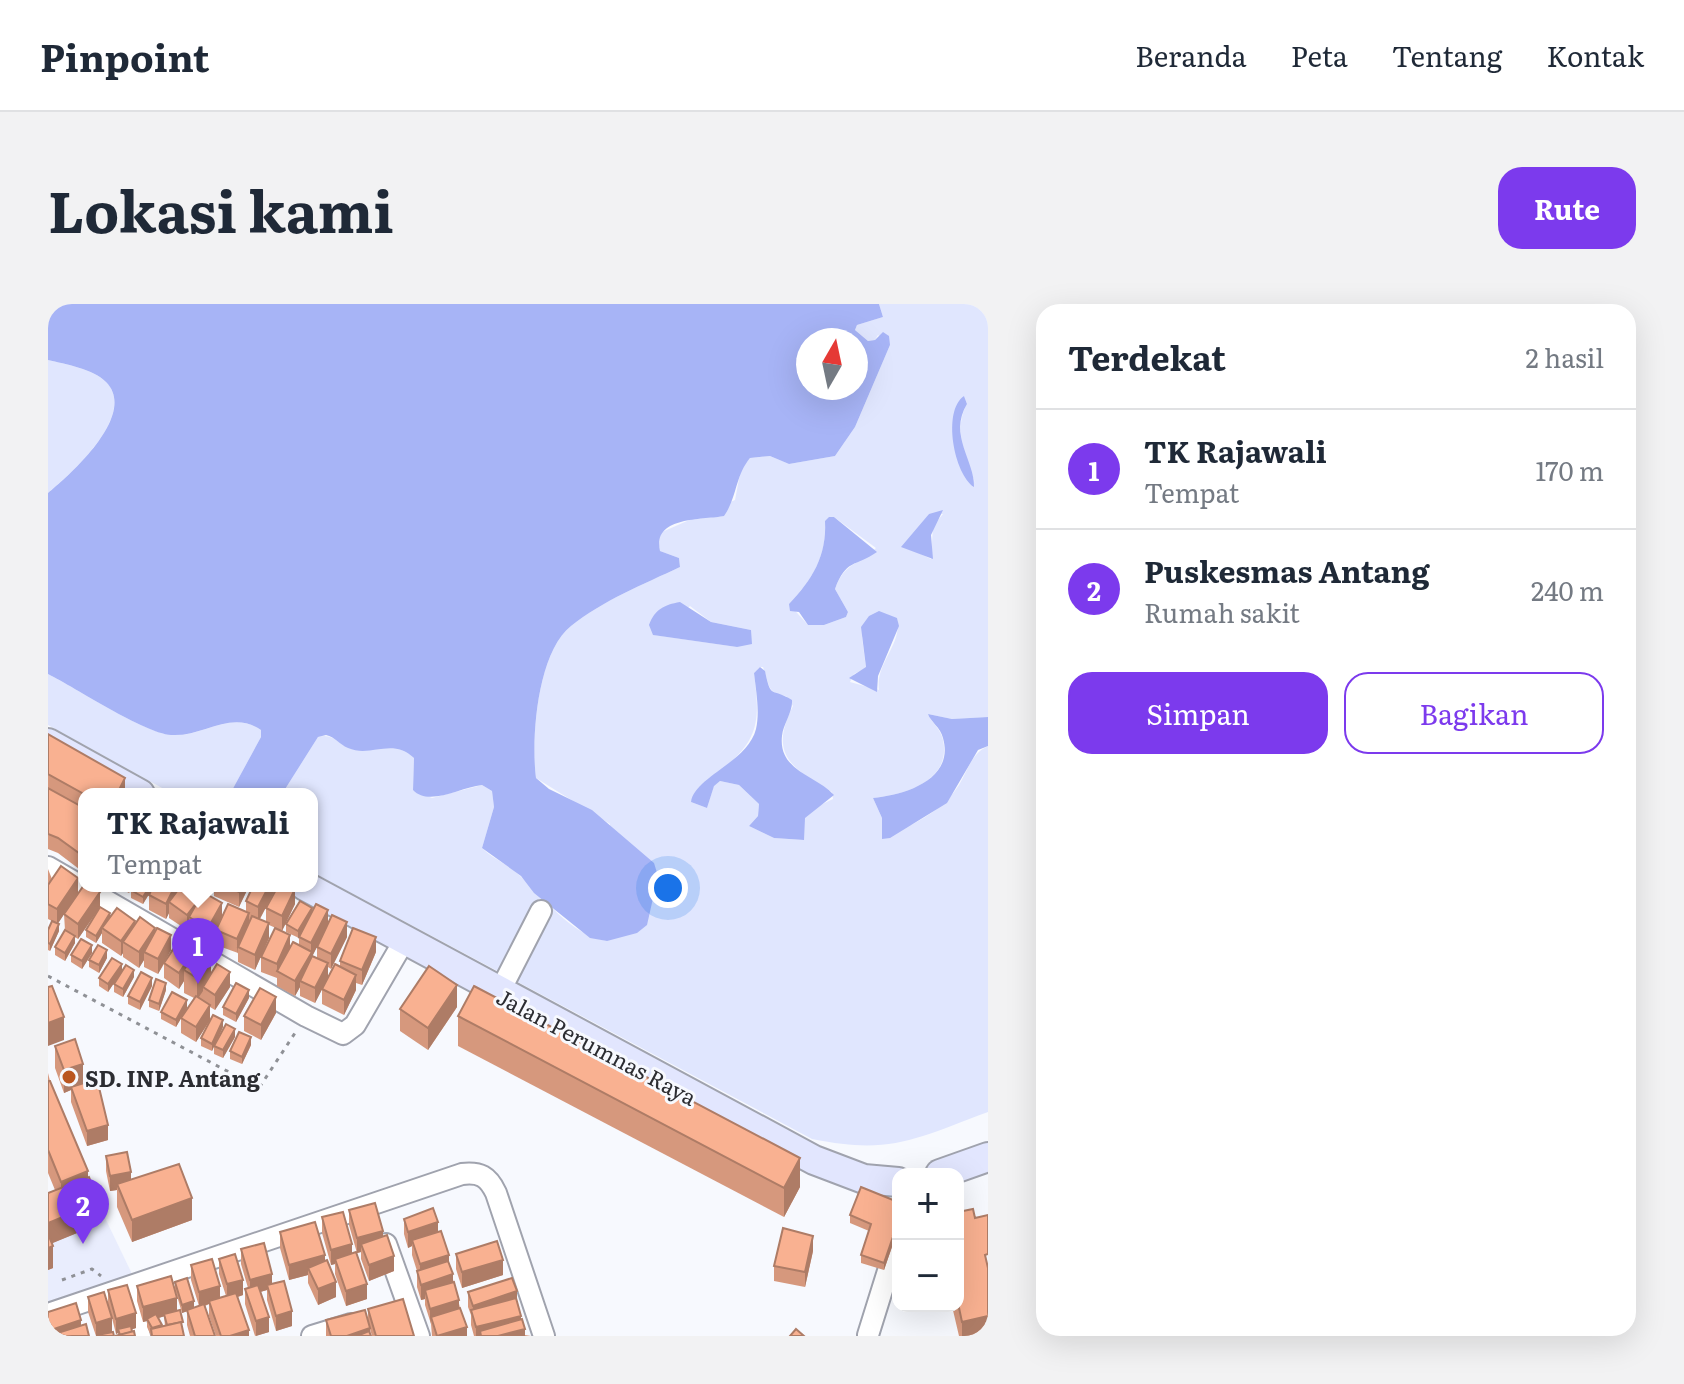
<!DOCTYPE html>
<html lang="id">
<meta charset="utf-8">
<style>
:root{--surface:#fff;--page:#f2f2f3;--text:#1f2937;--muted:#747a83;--line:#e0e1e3;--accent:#7c3aed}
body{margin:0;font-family:Literata,serif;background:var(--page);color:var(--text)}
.controls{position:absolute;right:24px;bottom:24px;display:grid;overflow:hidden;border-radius:16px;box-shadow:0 8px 32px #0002}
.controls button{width:72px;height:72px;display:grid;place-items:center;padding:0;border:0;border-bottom:2px solid var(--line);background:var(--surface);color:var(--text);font:40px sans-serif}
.compass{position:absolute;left:748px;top:24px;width:72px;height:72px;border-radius:50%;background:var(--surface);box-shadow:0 8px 32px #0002;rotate:9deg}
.you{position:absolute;left:620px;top:584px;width:28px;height:28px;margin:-20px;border:6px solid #fff;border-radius:50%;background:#1a73e8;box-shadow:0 0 0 12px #1a73e833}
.badge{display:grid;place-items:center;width:52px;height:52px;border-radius:50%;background:var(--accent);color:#fff;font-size:26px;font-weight:700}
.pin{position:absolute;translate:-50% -66px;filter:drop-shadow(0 2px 4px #0008)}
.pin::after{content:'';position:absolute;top:42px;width:28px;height:24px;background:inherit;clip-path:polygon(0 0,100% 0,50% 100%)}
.popup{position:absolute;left:30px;top:484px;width:240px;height:104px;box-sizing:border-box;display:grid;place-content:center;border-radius:16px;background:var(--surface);filter:drop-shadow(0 2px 6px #0005);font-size:26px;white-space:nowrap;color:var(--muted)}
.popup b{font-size:30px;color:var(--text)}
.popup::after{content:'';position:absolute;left:50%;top:100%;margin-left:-16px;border:16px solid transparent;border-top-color:var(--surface)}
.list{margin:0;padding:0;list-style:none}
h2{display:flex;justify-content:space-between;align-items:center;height:104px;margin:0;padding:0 32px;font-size:34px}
h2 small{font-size:26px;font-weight:400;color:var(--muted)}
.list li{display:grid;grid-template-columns:52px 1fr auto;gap:24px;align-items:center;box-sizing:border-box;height:120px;padding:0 32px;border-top:2px solid var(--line)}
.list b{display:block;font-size:30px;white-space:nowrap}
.list p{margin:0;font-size:26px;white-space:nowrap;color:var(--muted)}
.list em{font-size:26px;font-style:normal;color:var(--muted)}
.actions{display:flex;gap:16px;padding:24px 32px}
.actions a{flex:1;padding:18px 0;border:2px solid var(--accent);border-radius:24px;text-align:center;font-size:28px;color:var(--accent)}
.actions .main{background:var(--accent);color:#fff}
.map{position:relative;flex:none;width:940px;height:1032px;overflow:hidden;border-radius:24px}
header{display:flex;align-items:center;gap:48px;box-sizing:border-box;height:112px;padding:0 40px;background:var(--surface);border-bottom:2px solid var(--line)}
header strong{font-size:38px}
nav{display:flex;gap:44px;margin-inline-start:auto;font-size:28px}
.intro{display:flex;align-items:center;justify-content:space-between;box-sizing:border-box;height:192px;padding:0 48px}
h1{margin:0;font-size:56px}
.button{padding:20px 36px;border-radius:24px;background:var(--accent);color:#fff;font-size:28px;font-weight:700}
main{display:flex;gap:48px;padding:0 48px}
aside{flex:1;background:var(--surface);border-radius:24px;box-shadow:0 8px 32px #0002}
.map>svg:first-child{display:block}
.built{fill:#e9edfd}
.green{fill:#e0e6fe;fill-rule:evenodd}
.water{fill:#a7b4f6;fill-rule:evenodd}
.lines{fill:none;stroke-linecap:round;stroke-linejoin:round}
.street-casing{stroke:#a0a3ae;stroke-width:24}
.secondary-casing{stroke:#a0a3ae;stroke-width:32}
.path{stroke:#8f9196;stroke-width:3;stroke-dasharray:4 6;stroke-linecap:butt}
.street{stroke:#fff;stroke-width:20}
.secondary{stroke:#e2e6fe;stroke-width:28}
.wall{fill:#d6987d;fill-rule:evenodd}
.shaded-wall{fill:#ae7c66}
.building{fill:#f9b191;stroke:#ae7c66;stroke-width:2}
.poi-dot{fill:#ba5620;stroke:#f7f9fe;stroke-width:3}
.labels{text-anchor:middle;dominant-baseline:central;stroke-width:6;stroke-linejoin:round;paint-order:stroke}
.street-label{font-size:22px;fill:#2c2d32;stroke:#f7f9fe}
.poi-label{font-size:22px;font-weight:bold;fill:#2c2d32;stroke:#f7f9fe;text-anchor:start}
</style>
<header>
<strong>Pinpoint</strong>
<nav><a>Beranda</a><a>Peta</a><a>Tentang</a><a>Kontak</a></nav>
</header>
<div class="intro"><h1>Lokasi kami</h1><a class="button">Rute</a></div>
<main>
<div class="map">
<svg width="940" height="1032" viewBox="0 0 940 1032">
<rect width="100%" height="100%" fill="#f7f9fe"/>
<path class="built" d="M 45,889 L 86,974 L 0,1005 L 0,907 Z"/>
<g class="green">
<path d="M 831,0 L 940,0 L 940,413 L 904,415 L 880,410 C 883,418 893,425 895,436 C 904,477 856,491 825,494 L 834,514 L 863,521 C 882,511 899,500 911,481 C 920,466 923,450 940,442 L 940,808 C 867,835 843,851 764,835 L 264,568 L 264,490 L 234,490 L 270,433 C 286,428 291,442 305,445 C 328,450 345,434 366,454 L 365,486 L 384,494 L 434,481 L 444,487 L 446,503 L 434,544 C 444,554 459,560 470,570 C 496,593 522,631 559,637 L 562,520 L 488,474 C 483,435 489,349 523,322 C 554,297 596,280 632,263 L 631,254 L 612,247 L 610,237 L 614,228 L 687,196 L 693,164 L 702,154 L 722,152 L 741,160 L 787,152 L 807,123 L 842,41 L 830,31 L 827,36 L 820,37 L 807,26 L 809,21 L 835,13 ZM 916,92 L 919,100 C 905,124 917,157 928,180 L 905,137 ZM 881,210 L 895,210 L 885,222 L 883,255 L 867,247 L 870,226 ZM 786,213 L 828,244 C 809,262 797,258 787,285 L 800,308 L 798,313 L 776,321 L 760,321 L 741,300 C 764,276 779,252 777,217 ZM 642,302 L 663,318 L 703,326 L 689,343 L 606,331 ZM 849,314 C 855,340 827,359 831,386 L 802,378 L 806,370 L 818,364 L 814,333 ZM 712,363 L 715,363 C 722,381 718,389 738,392 L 745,402 C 720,451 744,464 784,488 L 785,495 L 764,505 L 756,514 L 755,536 L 726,534 L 701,522 L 710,512 L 711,500 L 691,481 L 672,477 L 666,481 L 659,504 L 643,498 C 648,485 657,479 668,471 C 710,437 713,422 706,369 Z"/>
<path d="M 0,56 C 17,60 46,65 58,78 C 90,110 23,170 0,189 Z"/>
<path d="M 0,370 C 28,384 96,429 124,431 C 156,433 183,405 213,426 L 213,433 L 182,490 L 125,490 L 0,421 Z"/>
</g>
<g class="water">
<path d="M 0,0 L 831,0 L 835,13 L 809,21 L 807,26 L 820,37 L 827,36 L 835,28 L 841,32 L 842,41 L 807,123 L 787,152 L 741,160 L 722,152 L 702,154 C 687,172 689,194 676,212 C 655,216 604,212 612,247 L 631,254 L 632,263 C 596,280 554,297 523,322 C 489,349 483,435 488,474 L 501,485 L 544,506 L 606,559 L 610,572 L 599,621 L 589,629 L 559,637 L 542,634 L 486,589 L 473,572 L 434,544 L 446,503 L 444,487 L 434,481 C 413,483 381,503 365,486 L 366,454 C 344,433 323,454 300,444 C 291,440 287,433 278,431 L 270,433 L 234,490 L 182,490 L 213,433 L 213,426 C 183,405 156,433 123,431 C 96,429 28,384 0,370 L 0,189 C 23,170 90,110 58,78 C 46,65 17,60 0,56 ZM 760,36 L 808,36 L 808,84 L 760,84 Z"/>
<path d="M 916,92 L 919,100 C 900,131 927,157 926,183 C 906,170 894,107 916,92 Z"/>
<path d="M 895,206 L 883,231 L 885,255 L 853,243 L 881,210 Z"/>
<path d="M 781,213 L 786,213 L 829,248 C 807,263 798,255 787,285 L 800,308 L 798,313 L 776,321 L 760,321 L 751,308 L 742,307 L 741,300 C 764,276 779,252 777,217 Z"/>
<path d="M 632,298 L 663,318 L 703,326 L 704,340 L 689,343 L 605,331 L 601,321 C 607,305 616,301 632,298 Z"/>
<path d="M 831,307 L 849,314 L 851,322 L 830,372 L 829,388 L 801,374 L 818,363 L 813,323 L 821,312 Z"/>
<path d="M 712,363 L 717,367 C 723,396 723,383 744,396 C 745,408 735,420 734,432 C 730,467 768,471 786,491 L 757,514 L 756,536 L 726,534 L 701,522 L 710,512 L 711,500 L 691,481 L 672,477 L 666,482 L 659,504 L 643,498 C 646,473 700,458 708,425 C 712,408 708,386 706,369 Z"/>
<path d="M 880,410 L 904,415 L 940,413 L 940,442 L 930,446 L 899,499 L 842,534 L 834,535 L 834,514 L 825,494 C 856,491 907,476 895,434 C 893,424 882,417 880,410 Z"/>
</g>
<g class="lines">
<defs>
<g id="street">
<path d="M 0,563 L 258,712 L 295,730 L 307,721 L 356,637"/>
<path d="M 451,689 L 493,607"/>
<path d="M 338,940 L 371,1032"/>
<path d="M 81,990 L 92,1032"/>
<path d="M 0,1010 L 414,870 C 432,868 440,872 448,889 L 496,1032"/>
<path d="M 820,1031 L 850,935"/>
<path d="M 264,1032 L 303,1020"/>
</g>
<g id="secondary">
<path d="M 0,439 L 92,490"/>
<path d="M 257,582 L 766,856 L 816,875 L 850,878"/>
<path d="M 892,870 L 940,853"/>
</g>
</defs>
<use href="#street" class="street-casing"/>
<use href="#secondary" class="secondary-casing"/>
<g class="path">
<path d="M 0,672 L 211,784 L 247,729"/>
<path d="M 14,976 L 44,965 L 53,972"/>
</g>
<use href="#street" class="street"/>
<use href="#secondary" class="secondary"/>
</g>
<g class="wall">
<path d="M 0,430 L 77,490 L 36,490 L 36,566 L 35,568 L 10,549 L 0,545 Z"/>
<path d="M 0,565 L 4,575 L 30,589 L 10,619 L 11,627 L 2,647 L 0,646 L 0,626 L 4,617 L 0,615 L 0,623 Z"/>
<path d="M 68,582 L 132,582 L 132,583 L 174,612 L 198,608 L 198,597 L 226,582 L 226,588 L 212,615 L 218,618 L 218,604 L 247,600 L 234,627 L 242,643 L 251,641 L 251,634 L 238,628 L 238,620 L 264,608 L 299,633 L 283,665 L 280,663 L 280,674 L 292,663 L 292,657 L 328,648 L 314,681 L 308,679 L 308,686 L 296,711 L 274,700 L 274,685 L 267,699 L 252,692 L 252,683 L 247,692 L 229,682 L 229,674 L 213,668 L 213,653 L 230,625 L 221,621 L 221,634 L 207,666 L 190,658 L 190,649 L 168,641 L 168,626 L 160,639 L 141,628 L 141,623 L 139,626 L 121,614 L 121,609 L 118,615 L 101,606 L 101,590 L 95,600 L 83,594 L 83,586 L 81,589 ZM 273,635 L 269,643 L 269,654 L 264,652 Z"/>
<path d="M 166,582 L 201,582 L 191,603 L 166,592 Z"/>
<path d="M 52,603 L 30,635 L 27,633 L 27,639 L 17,657 L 7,651 L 7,643 L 17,626 L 16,610 Z"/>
<path d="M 62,614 L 107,627 L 123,646 L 117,657 L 147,648 L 163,669 L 182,683 L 167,706 L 162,703 L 162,716 L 148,738 L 133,729 L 133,714 L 146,694 L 136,689 L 136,677 L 131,685 L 116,674 L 116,660 L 110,670 L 96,663 L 96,656 L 91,664 L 75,653 L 75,649 L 73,652 L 54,639 L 54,629 L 48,639 L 38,633 L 38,626 Z"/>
<path d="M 44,649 L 34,665 L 23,658 L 23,651 Z"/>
<path d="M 59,654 L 51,669 L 41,663 L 41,656 Z"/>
<path d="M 74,667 L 60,688 L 51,682 L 51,674 Z"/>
<path d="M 86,673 L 75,693 L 66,688 L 66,680 Z"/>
<path d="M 104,682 L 92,706 L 80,700 L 80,692 Z"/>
<path d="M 118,686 L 111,707 L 101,703 L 101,696 Z"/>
<path d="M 201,694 L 188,718 L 175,711 L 175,703 Z"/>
<path d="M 409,703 L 380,746 L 352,727 L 352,705 Z"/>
<path d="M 139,704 L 128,723 L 113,715 L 113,708 Z"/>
<path d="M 228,709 L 213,736 L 196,727 L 196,712 Z"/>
<path d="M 410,712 L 752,883 L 736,913 L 410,742 Z"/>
<path d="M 175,723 L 164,747 L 153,742 L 153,734 Z"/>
<path d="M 187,733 L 175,754 L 166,750 L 166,742 Z"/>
<path d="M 203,741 L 194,760 L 182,755 L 182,747 Z"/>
<path d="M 7,742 L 35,780 L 60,836 L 39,842 L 23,798 L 23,786 L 16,789 L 7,764 Z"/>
<path d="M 0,769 L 2,777 L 40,873 L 51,920 L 4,939 L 5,964 L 0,966 L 0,889 L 7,886 L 0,869 Z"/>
<path d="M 58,852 L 83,876 L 144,916 L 84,938 L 69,903 L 69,886 L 62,887 L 58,867 Z"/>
<path d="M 850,898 L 850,926 L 848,931 L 850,931 L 850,983 L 845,961 L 845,940 L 836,966 L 813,959 L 813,951 L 821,927 L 802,919 L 802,911 Z"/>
<path d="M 301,906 L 335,932 L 346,967 L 321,977 L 313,955 L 313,948 L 309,949 L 301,921 Z"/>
<path d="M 910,908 L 940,1032 L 911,1032 L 904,1002 L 910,1002 Z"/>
<path d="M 274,913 L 304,949 L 319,995 L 298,1002 L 287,970 L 287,960 L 283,961 L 274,929 Z"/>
<path d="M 356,915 L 390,928 L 401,959 L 419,1032 L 384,1032 L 383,1020 L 377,1001 L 377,995 L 373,996 L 369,983 L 369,967 L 364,951 L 364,942 L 360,944 L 356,930 Z"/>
<path d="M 232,928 L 277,957 L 288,993 L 270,1001 L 260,979 L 260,971 L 241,976 L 232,944 Z"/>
<path d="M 193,945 L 224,980 L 244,1022 L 228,1027 L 219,996 L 219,986 L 212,988 L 221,1028 L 207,1032 L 197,1000 L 197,985 L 200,984 L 193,960 Z"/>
<path d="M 765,947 L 757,983 L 726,977 L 726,962 Z"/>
<path d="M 408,950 L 455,971 L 414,984 L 408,965 Z"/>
<path d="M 171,955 L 195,991 L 190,993 L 201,1032 L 168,1032 L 161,1012 L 161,1000 L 157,1002 L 167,1032 L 142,1032 L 139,1021 L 139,1007 L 134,1009 L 127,985 L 127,978 L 146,1004 L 151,1002 L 143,976 L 143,961 L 172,994 L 178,992 L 171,970 Z"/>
<path d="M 89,982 L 129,1007 L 136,1032 L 103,1032 L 99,1023 L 99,1017 L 95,1018 L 89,997 ZM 116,1012 L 117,1022 L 114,1022 L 111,1014 Z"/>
<path d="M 60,986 L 88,1024 L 70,1031 L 70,1029 L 68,1030 L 64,1014 L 64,1028 L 66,1032 L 48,1032 L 40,1008 L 40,993 L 60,1001 Z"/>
<path d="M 420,988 L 469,999 L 477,1031 L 483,1032 L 426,1032 L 423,1021 L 423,1011 L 420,1003 Z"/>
<path d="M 320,1005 L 366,1032 L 324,1032 L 322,1025 L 323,1032 L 278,1032 L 278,1016 L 320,1018 Z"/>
<path d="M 0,1008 L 33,1021 L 41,1032 L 0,1032 Z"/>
</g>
<g class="shaded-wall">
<path d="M 77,474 L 77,490 L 69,490 Z"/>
<path d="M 30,574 L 30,589 L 9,621 L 9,605 Z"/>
<path d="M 102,582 L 106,582 L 95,600 L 95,593 Z"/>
<path d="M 127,582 L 132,582 L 132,587 L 121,598 L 121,609 L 118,615 L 118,600 Z"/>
<path d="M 194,582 L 201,582 L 191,603 L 191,588 Z"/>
<path d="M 221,582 L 226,582 L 226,588 L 210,618 L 210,603 Z"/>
<path d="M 247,585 L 247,600 L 234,627 L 234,612 Z"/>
<path d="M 52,588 L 52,603 L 30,635 L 30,620 Z"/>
<path d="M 150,597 L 141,613 L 141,623 L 139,626 L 139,611 Z"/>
<path d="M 174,599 L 174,614 L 160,639 L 160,624 Z"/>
<path d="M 264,604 L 264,611 L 250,635 L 250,627 Z"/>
<path d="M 280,606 L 280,621 L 252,677 L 252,683 L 247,692 L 247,677 L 263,649 L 263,639 Z"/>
<path d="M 62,609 L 62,617 L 54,624 L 54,629 L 48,639 L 48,632 Z"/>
<path d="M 201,609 L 201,624 L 190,643 L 189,650 L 189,635 Z"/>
<path d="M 87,617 L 87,632 L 75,638 L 75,649 L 73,652 L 73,637 Z"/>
<path d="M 299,618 L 299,633 L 283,665 L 283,650 Z"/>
<path d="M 221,619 L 221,634 L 207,666 L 207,651 Z"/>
<path d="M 11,620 L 11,627 L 2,647 L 2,640 Z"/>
<path d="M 107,624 L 107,639 L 96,648 L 96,656 L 91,664 L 91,648 Z"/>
<path d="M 123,631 L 123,646 L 110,670 L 110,655 Z"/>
<path d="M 242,631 L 242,646 L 229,667 L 229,675 L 229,660 Z"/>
<path d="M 27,632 L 27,639 L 17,657 L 17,649 Z"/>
<path d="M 328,633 L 328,648 L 314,681 L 314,666 Z"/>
<path d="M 44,641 L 44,649 L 34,665 L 34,657 Z"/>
<path d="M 147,645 L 147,660 L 136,666 L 136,677 L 131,685 L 131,669 Z"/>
<path d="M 59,646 L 59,654 L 51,669 L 51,661 Z"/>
<path d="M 163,650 L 163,672 L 155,683 L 155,687 L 149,696 L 149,674 Z"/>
<path d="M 280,659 L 280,674 L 267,699 L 267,684 Z"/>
<path d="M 74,660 L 74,667 L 60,688 L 60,680 Z"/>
<path d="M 86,666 L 86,673 L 75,693 L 75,685 Z"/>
<path d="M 182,668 L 182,683 L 167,706 L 167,691 Z"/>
<path d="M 308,671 L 308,686 L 296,711 L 296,696 Z"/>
<path d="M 104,674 L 104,682 L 92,706 L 92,698 Z"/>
<path d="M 118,679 L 118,686 L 111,707 L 111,700 Z"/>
<path d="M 409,681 L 409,703 L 380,746 L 380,724 Z"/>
<path d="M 201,686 L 201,694 L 188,718 L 188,710 Z"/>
<path d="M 228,693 L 228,709 L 213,736 L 213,721 Z"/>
<path d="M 139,696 L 139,704 L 128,723 L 128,716 Z"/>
<path d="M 162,701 L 162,716 L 148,738 L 148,723 Z"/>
<path d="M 16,713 L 16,736 L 0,742 L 0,719 Z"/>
<path d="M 175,716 L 175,723 L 164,747 L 164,740 Z"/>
<path d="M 187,725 L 187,733 L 175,754 L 175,746 Z"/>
<path d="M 203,733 L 203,741 L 194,760 L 194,753 Z"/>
<path d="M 35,760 L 35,782 L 23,783 L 23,786 L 16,789 L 16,766 Z"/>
<path d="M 60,821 L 60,836 L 39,842 L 39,827 Z"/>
<path d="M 752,854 L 752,883 L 736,913 L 736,884 Z"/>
<path d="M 40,867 L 40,890 L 13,900 L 13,878 Z"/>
<path d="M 83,868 L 83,883 L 69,880 L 69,886 L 62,887 L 62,872 Z"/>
<path d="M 144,894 L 144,916 L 84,938 L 84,916 Z"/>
<path d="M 51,898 L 51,920 L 0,941 L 0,919 Z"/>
<path d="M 390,918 L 390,933 L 364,936 L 364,942 L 360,944 L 360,928 Z"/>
<path d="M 335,927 L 335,942 L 313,940 L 313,948 L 309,949 L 309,934 Z"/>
<path d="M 765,932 L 765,947 L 757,983 L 757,968 Z"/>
<path d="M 845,933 L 845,940 L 836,966 L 836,959 Z"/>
<path d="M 304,940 L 304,955 L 287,955 L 287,960 L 283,961 L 283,946 Z"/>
<path d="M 5,942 L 5,964 L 0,966 L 0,944 Z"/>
<path d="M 277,951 L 277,966 L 260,964 L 260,971 L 241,976 L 241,961 Z"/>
<path d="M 401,951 L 401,966 L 372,975 L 372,960 Z"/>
<path d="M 346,952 L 346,967 L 321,977 L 321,961 Z"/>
<path d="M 455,956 L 455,971 L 414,984 L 414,968 Z"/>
<path d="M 224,970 L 224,985 L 219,981 L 219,986 L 202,991 L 202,976 Z"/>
<path d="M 405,970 L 405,985 L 377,986 L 377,995 L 373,996 L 373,981 Z"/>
<path d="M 195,976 L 195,991 L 179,996 L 179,980 Z"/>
<path d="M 288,978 L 288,993 L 270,1001 L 270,985 Z"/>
<path d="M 319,980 L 319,995 L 298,1002 L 298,987 Z"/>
<path d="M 172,982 L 172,997 L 161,997 L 161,1000 L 151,1003 L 151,988 Z"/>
<path d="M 469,987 L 469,1003 L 425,1014 L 425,1002 Z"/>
<path d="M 129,994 L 129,1009 L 95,1018 L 95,1003 Z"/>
<path d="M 411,996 L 411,1012 L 383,1013 L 382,1020 L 382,1005 Z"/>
<path d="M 146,997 L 146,1005 L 134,1009 L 134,1001 Z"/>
<path d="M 244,1007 L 244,1022 L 228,1027 L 228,1012 Z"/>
<path d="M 88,1009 L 88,1024 L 71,1029 L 70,1025 L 70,1029 L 68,1030 L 68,1015 Z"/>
<path d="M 473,1012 L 473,1026 L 477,1025 L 477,1032 L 433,1032 L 432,1027 L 432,1032 L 428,1032 L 428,1023 Z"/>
<path d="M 940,1012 L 940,1032 L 914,1032 L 914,1018 Z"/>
<path d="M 221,1013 L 221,1028 L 208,1032 L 208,1017 Z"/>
<path d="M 64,1014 L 64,1029 L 54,1032 L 48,1032 L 48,1019 Z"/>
<path d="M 33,1016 L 33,1032 L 3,1032 L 3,1026 Z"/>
<path d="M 419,1023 L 419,1032 L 391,1032 Z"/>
<path d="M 322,1024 L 322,1032 L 299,1032 Z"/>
<path d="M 201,1026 L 201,1032 L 182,1032 Z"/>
</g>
<g class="building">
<path d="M 0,430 L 77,474 L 69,490 L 36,490 L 0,470 Z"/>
<path d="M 0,484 L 36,504 L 36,551 L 35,552 L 10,534 L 0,530 Z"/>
<path d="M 13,562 L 30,574 L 9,605 L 0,600 L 0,581 Z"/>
<path d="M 36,581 L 36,582 L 42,582 L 52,588 L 30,620 L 16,610 Z"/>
<path d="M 85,582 L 102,582 L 95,593 L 83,586 Z"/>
<path d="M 105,582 L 127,582 L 118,600 L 101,591 Z"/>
<path d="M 133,582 L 144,582 L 174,599 L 160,624 L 141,613 L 150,597 L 139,611 L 121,598 Z"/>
<path d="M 178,582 L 194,582 L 191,588 Z"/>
<path d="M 205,582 L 221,582 L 210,603 L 198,597 Z"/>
<path d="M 230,582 L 241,582 L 247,585 L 234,612 L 218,604 Z"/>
<path d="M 252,597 L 264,604 L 250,627 L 238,620 Z"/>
<path d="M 180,600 L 201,609 L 189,635 L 168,626 Z"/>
<path d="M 268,600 L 280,606 L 263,639 L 251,633 Z"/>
<path d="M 52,603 L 62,609 L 48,632 L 38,626 Z"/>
<path d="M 69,604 L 87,617 L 73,637 L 54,624 Z"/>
<path d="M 284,611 L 299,618 L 283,650 L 269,643 Z"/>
<path d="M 204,612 L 221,619 L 207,651 L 190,643 Z"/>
<path d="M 92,613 L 107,624 L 91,648 L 75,638 Z"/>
<path d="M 4,617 L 11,620 L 2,640 L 0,639 L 0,626 Z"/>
<path d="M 109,624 L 123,631 L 110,655 L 96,648 Z"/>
<path d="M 227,624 L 242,631 L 229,660 L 213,653 Z"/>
<path d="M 305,624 L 328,633 L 314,666 L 292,657 Z"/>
<path d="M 17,626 L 27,632 L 17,649 L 7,643 Z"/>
<path d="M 33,635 L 44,641 L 34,657 L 23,651 Z"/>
<path d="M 132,635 L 147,645 L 131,669 L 116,659 Z"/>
<path d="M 245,638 L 264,648 L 247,677 L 229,667 Z"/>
<path d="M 50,641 L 59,646 L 51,661 L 41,656 Z"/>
<path d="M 150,642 L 163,650 L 149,674 L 136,666 Z"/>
<path d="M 264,652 L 280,659 L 267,684 L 252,677 Z"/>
<path d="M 64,654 L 74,660 L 60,680 L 51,674 Z"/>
<path d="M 169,660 L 182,668 L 167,691 L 155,683 Z"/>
<path d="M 287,660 L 308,671 L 296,696 L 274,685 Z"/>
<path d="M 78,661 L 86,666 L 75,685 L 66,680 Z"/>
<path d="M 381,662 L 409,681 L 380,724 L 352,705 Z"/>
<path d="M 93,668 L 104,674 L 92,698 L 80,692 Z"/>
<path d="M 108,675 L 118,679 L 111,700 L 101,696 Z"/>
<path d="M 188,679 L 201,686 L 188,710 L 175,703 Z"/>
<path d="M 4,682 L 16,713 L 0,719 L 0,683 Z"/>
<path d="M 426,682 L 752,854 L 736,884 L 410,712 Z"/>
<path d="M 212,684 L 228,693 L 213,721 L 196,712 Z"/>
<path d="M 124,688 L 139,696 L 128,716 L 113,708 Z"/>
<path d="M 148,692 L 162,701 L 148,723 L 133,714 Z"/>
<path d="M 165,711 L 175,716 L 164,740 L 153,734 Z"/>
<path d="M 178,720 L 187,725 L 175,746 L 166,742 Z"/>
<path d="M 191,728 L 203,733 L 194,753 L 182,747 Z"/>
<path d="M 27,735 L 35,760 L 16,766 L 7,742 Z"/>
<path d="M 49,775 L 60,821 L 39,827 L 23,783 Z"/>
<path d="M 0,777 L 2,777 L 40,867 L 13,878 L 0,846 Z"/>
<path d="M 79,848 L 83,868 L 62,872 L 58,852 Z"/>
<path d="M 131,860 L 144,894 L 84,916 L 69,880 Z"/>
<path d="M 41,873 L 51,898 L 0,919 L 0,889 Z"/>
<path d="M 813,883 L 850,898 L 850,918 L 836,959 L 813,951 L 823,920 L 802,911 Z"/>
<path d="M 327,899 L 335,927 L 309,934 L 301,906 Z"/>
<path d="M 385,904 L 390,918 L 360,928 L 356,915 Z"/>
<path d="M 925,905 L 927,914 L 940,911 L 940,950 L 937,951 L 940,964 L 940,1012 L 914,1018 L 910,999 L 910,908 Z"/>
<path d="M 295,908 L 304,940 L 283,946 L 274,913 Z"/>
<path d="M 267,918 L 277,951 L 241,961 L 232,928 Z"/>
<path d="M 735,924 L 765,932 L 757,968 L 726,962 Z"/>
<path d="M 393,927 L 401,951 L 372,960 L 364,936 Z"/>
<path d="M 0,930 L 5,942 L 0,944 Z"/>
<path d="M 339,931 L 346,952 L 321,961 L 313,940 Z"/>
<path d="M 850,931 L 850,953 L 845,932 Z"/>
<path d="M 449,937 L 455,956 L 414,968 L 408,950 Z"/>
<path d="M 216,939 L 224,970 L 202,976 L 193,945 Z"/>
<path d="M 308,948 L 319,980 L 298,987 L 287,955 Z"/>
<path d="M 187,950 L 195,976 L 179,980 L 171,955 Z"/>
<path d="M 164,955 L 172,982 L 151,988 L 143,961 Z"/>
<path d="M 279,956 L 288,978 L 270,985 L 260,964 Z"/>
<path d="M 400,957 L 405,970 L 373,981 L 369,967 Z"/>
<path d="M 123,972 L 129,994 L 95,1003 L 89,982 Z"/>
<path d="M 139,974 L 146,997 L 134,1001 L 127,978 Z"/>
<path d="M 464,974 L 469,987 L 425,1002 L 420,988 Z"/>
<path d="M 236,977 L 244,1007 L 228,1012 L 219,981 Z"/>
<path d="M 406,978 L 411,996 L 382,1005 L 377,986 Z"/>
<path d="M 79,981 L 88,1009 L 68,1015 L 60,986 Z"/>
<path d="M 210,981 L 221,1013 L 208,1017 L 197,985 Z"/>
<path d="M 56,988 L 64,1014 L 48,1019 L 40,993 Z"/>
<path d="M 188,989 L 201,1026 L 182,1032 L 173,1032 L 161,997 Z"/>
<path d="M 468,994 L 473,1012 L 428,1023 L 423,1006 Z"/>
<path d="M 355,995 L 366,1032 L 328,1032 L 320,1005 Z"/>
<path d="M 28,999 L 33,1016 L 3,1026 L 0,1017 L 0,1008 Z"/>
<path d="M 156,1000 L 167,1032 L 147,1032 L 139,1006 Z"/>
<path d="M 412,1004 L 419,1023 L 389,1032 L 383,1013 Z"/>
<path d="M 132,1006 L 135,1018 L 119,1021 L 116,1010 Z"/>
<path d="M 317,1006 L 322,1024 L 299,1032 L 283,1032 L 278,1016 Z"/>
<path d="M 108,1010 L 114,1021 L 104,1024 L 99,1015 Z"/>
<path d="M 474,1015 L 477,1025 L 450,1032 L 433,1032 L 432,1027 Z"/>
<path d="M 133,1018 L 136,1032 L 104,1032 L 103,1025 Z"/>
<path d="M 38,1020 L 41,1032 L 3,1032 L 3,1031 Z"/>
<path d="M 83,1022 L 84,1028 L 72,1031 L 70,1025 Z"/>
<path d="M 748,1025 L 756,1032 L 742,1032 Z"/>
<path d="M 86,1027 L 87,1032 L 67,1032 Z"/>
<path d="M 321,1027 L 323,1032 L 309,1032 Z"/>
<path d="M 65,1028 L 66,1032 L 49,1032 L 49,1031 Z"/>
</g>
<circle class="poi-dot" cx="21" cy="773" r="8"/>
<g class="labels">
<g class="street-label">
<text transform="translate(549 742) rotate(28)">Jalan Perumnas Raya</text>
</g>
<g class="poi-label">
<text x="37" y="773">SD. INP. Antang</text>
</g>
</g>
</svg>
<div class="controls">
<button>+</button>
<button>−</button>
</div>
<svg class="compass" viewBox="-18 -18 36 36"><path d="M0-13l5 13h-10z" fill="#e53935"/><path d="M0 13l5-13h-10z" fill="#747a83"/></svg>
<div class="you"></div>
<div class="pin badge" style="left:150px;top:680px">1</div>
<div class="popup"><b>TK Rajawali</b>Tempat</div>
<div class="pin badge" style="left:35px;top:940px">2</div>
</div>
<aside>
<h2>Terdekat<small>2 hasil</small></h2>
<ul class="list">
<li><span class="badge">1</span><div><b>TK Rajawali</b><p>Tempat</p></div><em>170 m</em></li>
<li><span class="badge">2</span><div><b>Puskesmas Antang</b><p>Rumah sakit</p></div><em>240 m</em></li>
</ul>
<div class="actions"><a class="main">Simpan</a><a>Bagikan</a></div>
</aside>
</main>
